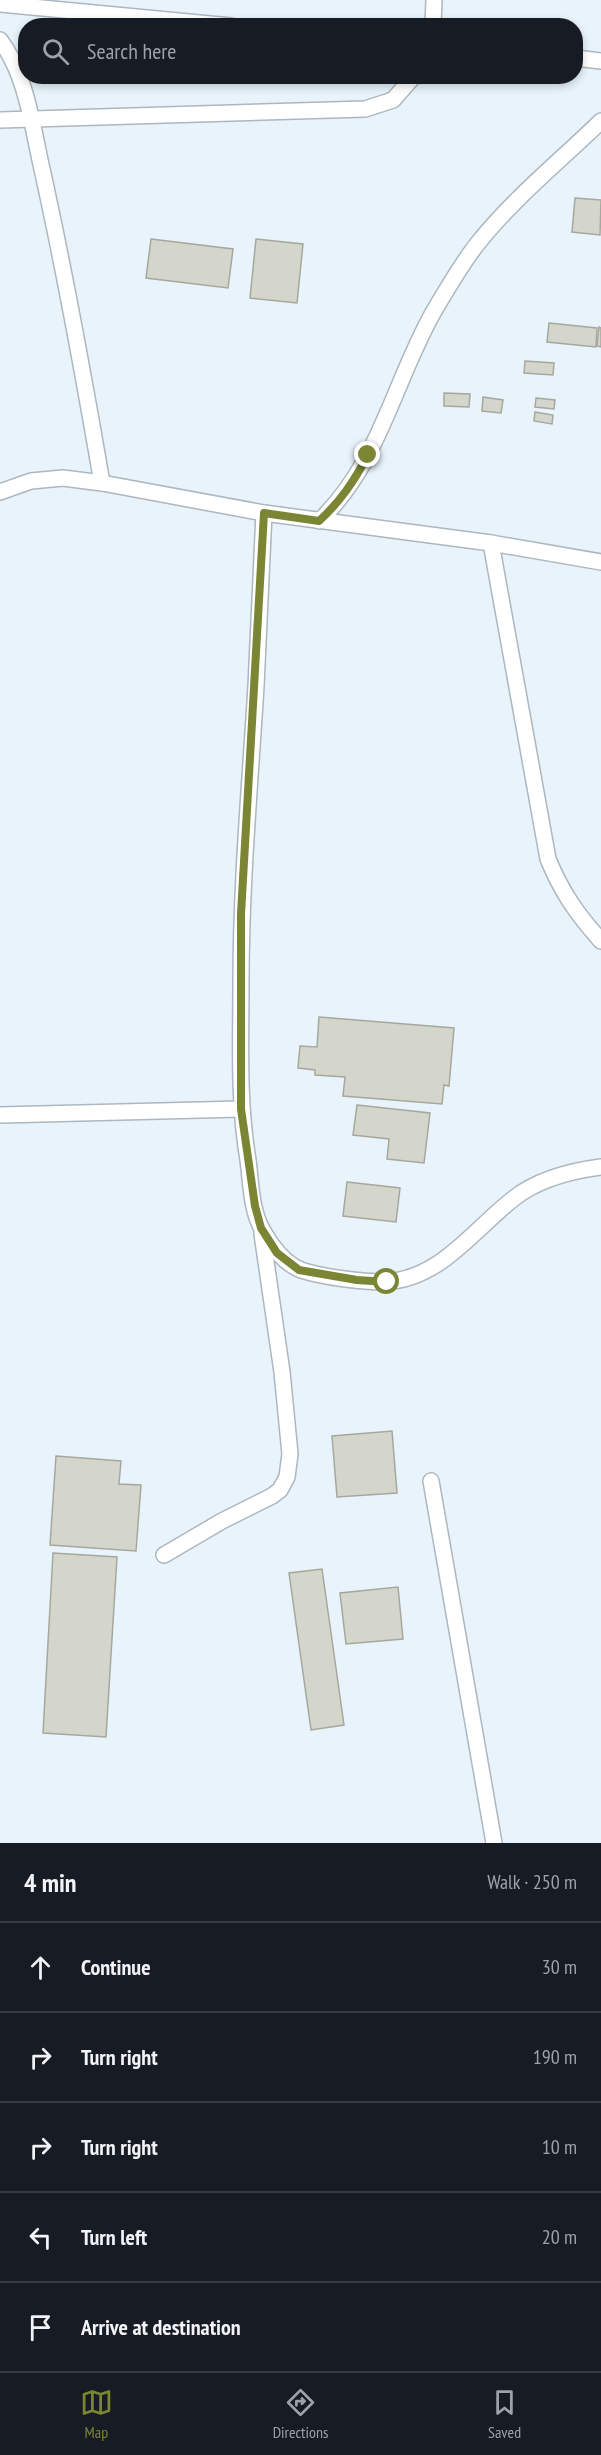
<!DOCTYPE html>
<meta charset="utf-8">
<style>
:root{--surface:#171b24;--page:#20242c;--text:#f1f3f6;--muted:#9ea1a6;--line:#363941;--accent:#7a8633}
body{margin:0;font-family:"PT Sans Narrow",sans-serif;background:var(--page);color:var(--text)}
.stop{position:absolute;width:18px;height:18px;margin:-14px;border:4px solid #7a8633;border-radius:50%;background:#fff}
.stop.end{background:#7a8633;border-color:#fff;box-shadow:0 2px 6px #0008}
.list{margin:0;padding:0;list-style:none}
h2{display:flex;justify-content:space-between;align-items:center;height:78px;margin:0;padding:0 24px;font-size:26px}
h2 small{font-size:20px;font-weight:400;color:var(--muted)}
.list li{display:grid;grid-template-columns:39px 1fr auto;gap:18px;align-items:center;box-sizing:border-box;height:90px;padding:0 24px;border-top:2px solid var(--line)}
.list b{display:block;font-size:22px;white-space:nowrap}
.list em{font-size:20px;font-style:normal;color:var(--muted)}
.icon{flex:none;width:33px;height:33px;fill:none;stroke:currentColor;stroke-width:2;stroke-linecap:round;stroke-linejoin:round}
.map{position:relative;flex:none;width:601px;height:1843px;overflow:hidden}
.search{position:absolute;background:var(--surface);box-shadow:0 3px 9px #0003;left:18px;right:18px;top:18px;height:66px;display:flex;align-items:center;gap:15px;box-sizing:border-box;padding:0 21px;border-radius:24px;color:var(--muted);font-size:22px}
.sheet{height:528px;background:var(--surface)}
nav{display:flex;justify-content:space-around;align-items:center;box-sizing:border-box;height:84px;border-top:2px solid var(--line);background:var(--surface);font-size:16px;color:var(--muted)}
nav a{display:grid;justify-items:center;gap:3px}
nav .on{color:var(--accent)}
.map>svg:first-child{display:block}
.building{fill:#d4d6cb;stroke:#a6a89d;stroke-width:1.5}
.lines{fill:none;stroke-linecap:round;stroke-linejoin:round}
.service-casing{stroke:#adb7bf;stroke-width:18}
.service{stroke:#fff;stroke-width:15}
.route{stroke:#7a8633;stroke-width:8}
</style>
<div class="map">
<svg width="601" height="1843" viewBox="0 0 601 1843">
<rect width="100%" height="100%" fill="#e8f3fb"/>
<g class="building">
<path d="M 575,198 L 601,200 L 600,235 L 572,232 Z"/>
<path d="M 151,239 L 233,249 L 228,288 L 146,278 Z"/>
<path d="M 256,239 L 303,244 L 297,303 L 250,298 Z"/>
<path d="M 549,323 L 597,328 L 596,347 L 547,342 Z"/>
<path d="M 599,327 L 601,328 L 601,347 L 597,346 Z"/>
<path d="M 525,361 L 554,363 L 553,375 L 524,373 Z"/>
<path d="M 444,393 L 470,394 L 469,407 L 444,406 Z"/>
<path d="M 483,397 L 503,400 L 501,413 L 482,411 Z"/>
<path d="M 536,398 L 555,400 L 554,409 L 535,407 Z"/>
<path d="M 535,412 L 553,415 L 552,424 L 534,421 Z"/>
<path d="M 319,1017 L 454,1028 L 449,1086 L 444,1085 L 442,1104 L 343,1096 L 345,1077 L 315,1075 L 315,1070 L 298,1068 L 300,1046 L 317,1047 Z"/>
<path d="M 357,1105 L 430,1113 L 424,1163 L 387,1159 L 389,1139 L 353,1135 Z"/>
<path d="M 347,1182 L 400,1188 L 396,1222 L 343,1216 Z"/>
<path d="M 392,1431 L 397,1493 L 337,1497 L 332,1436 Z"/>
<path d="M 56,1456 L 121,1461 L 119,1484 L 141,1485 L 136,1551 L 50,1545 Z"/>
<path d="M 53,1553 L 117,1557 L 106,1737 L 43,1733 Z"/>
<path d="M 322,1569 L 344,1725 L 311,1730 L 289,1573 Z"/>
<path d="M 398,1587 L 403,1639 L 346,1644 L 340,1593 Z"/>
</g>
<g class="lines">
<defs>
<g id="service">
<path d="M 0,4 L 231,26"/>
<path d="M 433,26 L 434,0"/>
<path d="M 0,40 C 27,76 32,126 42,169 C 65,273 84,378 102,483"/>
<path d="M 576,58 L 601,61"/>
<path d="M 0,120 L 365,109 L 393,100 L 414,76"/>
<path d="M 0,492 L 31,481 L 63,478 L 102,483 L 264,513 L 491,543 L 601,562"/>
<path d="M 264,513 C 261,571 259,629 256,686 C 250,785 241,883 241,982 C 241,1042 238,1101 248,1160 C 251,1183 251,1211 263,1231 C 271,1246 285,1264 301,1270 C 322,1277 362,1282 384,1282 C 440,1280 473,1230 513,1199 C 538,1179 570,1171 601,1167"/>
<path d="M 319,521 C 379,465 394,381 434,311 C 447,289 462,263 478,243 C 514,198 560,161 601,121"/>
<path d="M 491,543 L 548,859 C 562,893 577,914 601,941"/>
<path d="M 0,1115 L 241,1109"/>
<path d="M 431,1481 L 494,1843"/>
<path d="M 164,1555 L 222,1521 L 272,1496 L 280,1490 L 287,1477 L 290,1454 L 282,1372 L 262,1234"/>
</g>
</defs>
<use href="#service" class="service-casing"/>
<use href="#service" class="service"/>
</g>
<g class="lines">
<path class="route" d="M 368,455 C 354,481 341,501 319,521 L 264,513 L 241,914 L 241,1109 L 255,1206 L 261,1228 L 277,1253 L 299,1270 L 357,1280 L 387,1282"/>
</g>
</svg>
<div class="stop" style="left:387px;top:1282px"></div>
<div class="stop end" style="left:368px;top:455px"></div>
<div class="search"><svg class="icon" aria-label="search" viewBox="0 0 24 24"><circle cx="10" cy="10" r="6"/><path d="M15 15l6 6"/></svg>Search here</div>
</div>
<section class="sheet">
<h2>4 min<small>Walk · 250 m</small></h2>
<ul class="list">
<li><svg class="icon" aria-label="ahead" viewBox="0 0 24 24"><path d="M12 20V5M6 11l6-6 6 6"/></svg><div><b>Continue</b></div><em>30 m</em></li>
<li><svg class="icon" aria-label="right" viewBox="0 0 24 24"><path d="M7 20v-9h11M14 6l5 5-5 5"/></svg><div><b>Turn right</b></div><em>190 m</em></li>
<li><svg class="icon" aria-label="right" viewBox="0 0 24 24"><path d="M7 20v-9h11M14 6l5 5-5 5"/></svg><div><b>Turn right</b></div><em>10 m</em></li>
<li><svg class="icon" aria-label="left" viewBox="0 0 24 24"><path d="M17 20v-9H6M10 6l-5 5 5 5"/></svg><div><b>Turn left</b></div><em>20 m</em></li>
<li><svg class="icon" aria-label="arrive" viewBox="0 0 24 24"><path d="M6 21V4h12l-3 4 3 4H6"/></svg><div><b>Arrive at destination</b></div></li>
</ul>
</section>
<nav>
<a class="on"><svg class="icon" aria-label="map" viewBox="0 0 24 24"><path d="M3 6l6-2 6 2 6-2v14l-6 2-6-2-6 2zM9 4v14M15 6v14"/></svg>Map</a>
<a><svg class="icon" aria-label="directions" viewBox="0 0 24 24"><path d="M12 3l9 9-9 9-9-9zM9 14v-3h6M13 9l2 2-2 2"/></svg>Directions</a>
<a><svg class="icon" aria-label="saved" viewBox="0 0 24 24"><path d="M7 4h10v16l-5-4-5 4z"/></svg>Saved</a>
</nav>
